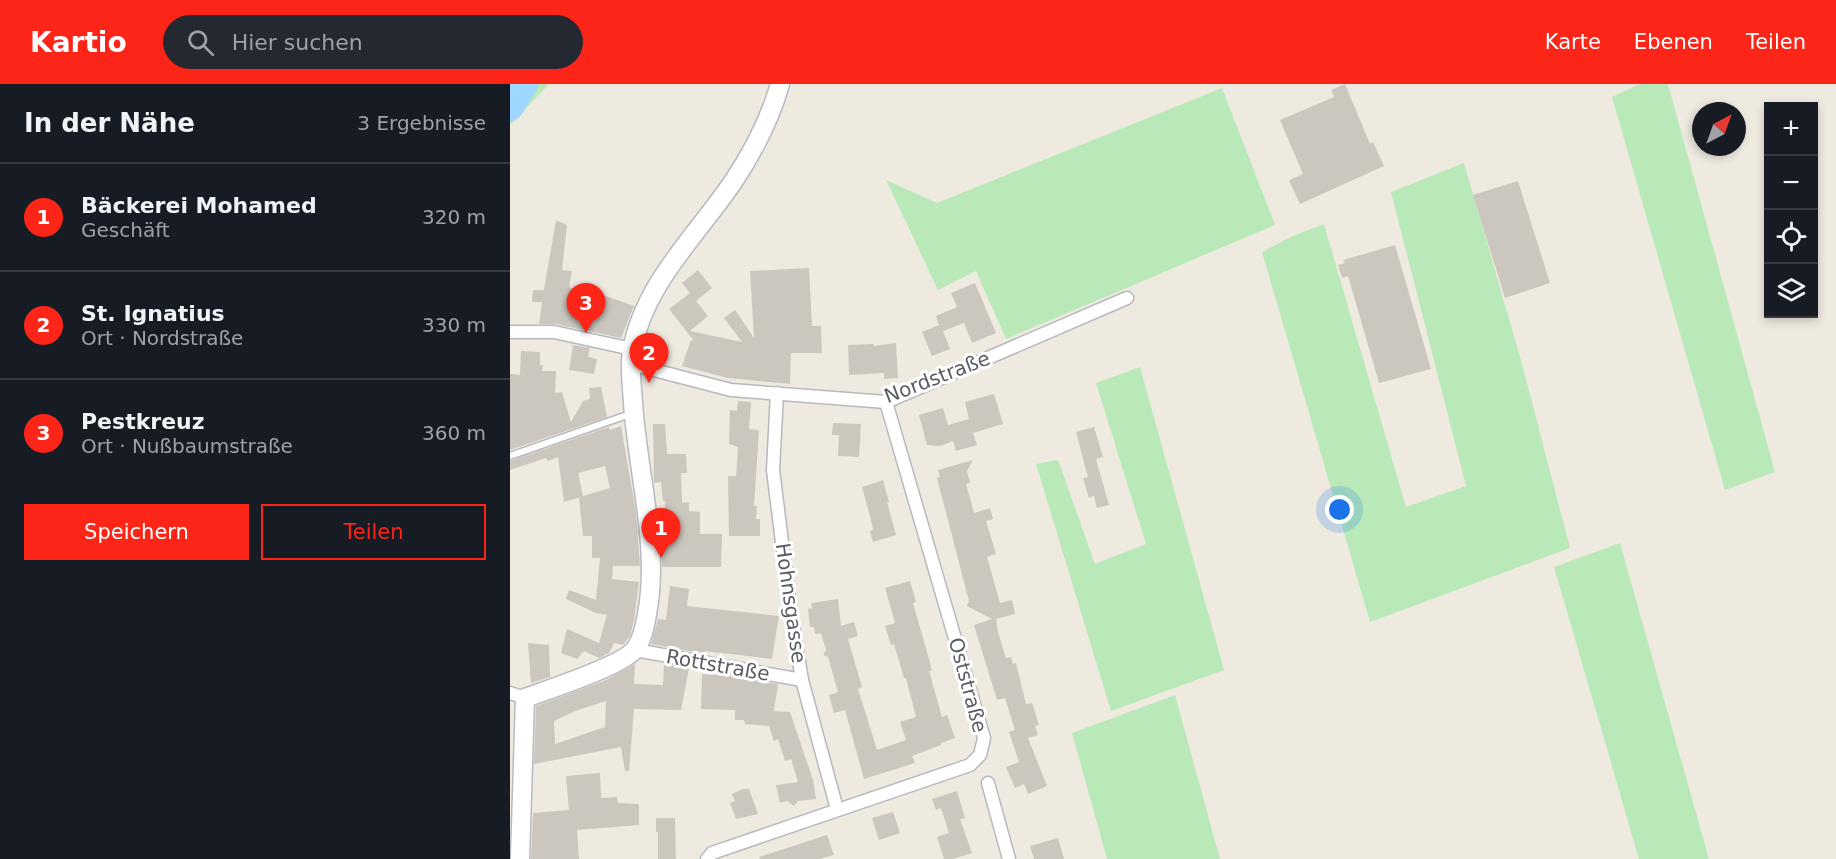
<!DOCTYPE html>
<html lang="de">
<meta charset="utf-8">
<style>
:root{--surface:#171b24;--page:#242831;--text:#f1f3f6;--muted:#9ea1a6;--line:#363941;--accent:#fc2518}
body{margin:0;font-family:"DejaVu Sans",sans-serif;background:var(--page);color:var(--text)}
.controls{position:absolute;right:18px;top:18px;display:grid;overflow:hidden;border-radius:0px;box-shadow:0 3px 9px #0003}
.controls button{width:54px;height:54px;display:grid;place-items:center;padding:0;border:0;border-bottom:2px solid var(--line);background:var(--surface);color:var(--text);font:30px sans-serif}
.compass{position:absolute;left:1182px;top:18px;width:54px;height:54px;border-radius:50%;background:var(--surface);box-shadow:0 3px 9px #0003;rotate:41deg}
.you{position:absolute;left:830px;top:426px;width:21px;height:21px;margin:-15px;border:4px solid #fff;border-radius:50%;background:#1a73e8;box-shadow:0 0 0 9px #1a73e833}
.badge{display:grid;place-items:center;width:39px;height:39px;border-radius:50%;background:var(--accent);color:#fff;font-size:20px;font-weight:700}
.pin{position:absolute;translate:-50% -50px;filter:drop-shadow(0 2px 3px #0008)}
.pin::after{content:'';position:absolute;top:32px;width:21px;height:18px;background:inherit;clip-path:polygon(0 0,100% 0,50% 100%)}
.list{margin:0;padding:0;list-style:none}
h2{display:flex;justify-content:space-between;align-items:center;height:78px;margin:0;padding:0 24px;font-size:26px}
h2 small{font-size:20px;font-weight:400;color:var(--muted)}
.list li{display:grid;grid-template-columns:39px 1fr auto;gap:18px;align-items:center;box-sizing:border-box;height:108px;padding:0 24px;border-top:2px solid var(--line)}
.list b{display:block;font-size:22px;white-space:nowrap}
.list p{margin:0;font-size:20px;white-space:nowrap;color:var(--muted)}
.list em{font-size:20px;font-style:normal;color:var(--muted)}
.actions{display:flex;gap:12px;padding:18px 24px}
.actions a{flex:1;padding:14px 0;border:2px solid var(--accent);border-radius:0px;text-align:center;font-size:21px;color:var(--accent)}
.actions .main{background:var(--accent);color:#fff}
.icon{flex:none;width:33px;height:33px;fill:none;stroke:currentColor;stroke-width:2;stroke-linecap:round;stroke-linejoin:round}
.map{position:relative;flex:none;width:1326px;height:775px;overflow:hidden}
header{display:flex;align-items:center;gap:36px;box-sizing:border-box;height:84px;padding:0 30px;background:var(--accent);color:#fff}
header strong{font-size:28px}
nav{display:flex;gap:33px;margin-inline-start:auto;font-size:21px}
.search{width:420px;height:54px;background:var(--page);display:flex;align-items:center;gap:15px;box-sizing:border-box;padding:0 21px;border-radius:33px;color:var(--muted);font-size:22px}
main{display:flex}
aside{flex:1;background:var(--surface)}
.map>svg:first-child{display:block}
.green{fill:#bae9b9}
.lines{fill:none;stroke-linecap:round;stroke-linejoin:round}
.river{stroke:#9ed7ff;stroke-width:26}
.building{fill:#cbc7bf;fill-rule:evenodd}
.lane-casing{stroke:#b6b9be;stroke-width:9}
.street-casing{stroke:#b6b9be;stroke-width:15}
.secondary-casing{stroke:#b6bac1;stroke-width:21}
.lane{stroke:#fff;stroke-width:6}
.street{stroke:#fff;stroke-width:12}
.secondary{stroke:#fff;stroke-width:18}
.labels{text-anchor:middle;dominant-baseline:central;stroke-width:6;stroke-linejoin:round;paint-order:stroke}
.street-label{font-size:20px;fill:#595d63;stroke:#fff}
</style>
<header>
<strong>Kartio</strong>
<div class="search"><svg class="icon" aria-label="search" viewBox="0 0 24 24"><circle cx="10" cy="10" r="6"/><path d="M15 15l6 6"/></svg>Hier suchen</div>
<nav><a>Karte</a><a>Ebenen</a><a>Teilen</a></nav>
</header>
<main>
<aside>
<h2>In der Nähe<small>3 Ergebnisse</small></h2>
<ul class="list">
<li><span class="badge">1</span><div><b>Bäckerei Mohamed</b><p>Geschäft</p></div><em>320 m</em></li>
<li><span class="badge">2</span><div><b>St. Ignatius</b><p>Ort · Nordstraße</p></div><em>330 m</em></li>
<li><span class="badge">3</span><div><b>Pestkreuz</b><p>Ort · Nußbaumstraße</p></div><em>360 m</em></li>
</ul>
<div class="actions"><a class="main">Speichern</a><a>Teilen</a></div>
</aside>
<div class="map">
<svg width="1326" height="775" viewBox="0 0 1326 775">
<rect width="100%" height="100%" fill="#eeeae0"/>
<g class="green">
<path d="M 0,0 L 39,0 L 0,41 Z"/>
<path d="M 1130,0 L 1158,0 L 1265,388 L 1215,406 L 1102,13 Z"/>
<path d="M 712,4 L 765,141 L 496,255 L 466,187 L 428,206 L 376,96 L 427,119 Z"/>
<path d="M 954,79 L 1012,280 L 1060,464 L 860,538 L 752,168 L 783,152 L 814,140 L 896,423 L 956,402 L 881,108 Z"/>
<path d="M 630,283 L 714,586 L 601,627 L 526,380 L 548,376 L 585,480 L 636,460 L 586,299 Z"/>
<path d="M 1110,459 L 1199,775 L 1129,775 L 1044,483 Z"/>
<path d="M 665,611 L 710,775 L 597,775 L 562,649 Z"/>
</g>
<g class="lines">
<path class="river" d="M 0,24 L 15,0"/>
</g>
<g class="building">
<path d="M 835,0 L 860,60 L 863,58 L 874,82 L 790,120 L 779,96 L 793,90 L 770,36 L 824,13 L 821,6 Z"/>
<path d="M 1008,97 L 1040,199 L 995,214 L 963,111 Z"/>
<path d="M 46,136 L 57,141 L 52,186 L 62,187 L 59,203 L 83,212 L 84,208 L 124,222 L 111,254 L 46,240 L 29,240 L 32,218 L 22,218 L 23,206 L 34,206 Z"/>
<path d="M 885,161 L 921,285 L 869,299 L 838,192 L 832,194 L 828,181 L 835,179 L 833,176 Z"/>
<path d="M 299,184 L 302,242 L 311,242 L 312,269 L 281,269 L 280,300 L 218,294 L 172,282 L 181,256 L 184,257 L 159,225 L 180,209 L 172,199 L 188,186 L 202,204 L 186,217 L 198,232 L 180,247 L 232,258 L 214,234 L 225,226 L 244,254 L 240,187 Z"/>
<path d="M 465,199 L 486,249 L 462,259 L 454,239 L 433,247 L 440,265 L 422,272 L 412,248 L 429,241 L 426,232 L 447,223 L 441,209 Z"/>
<path d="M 386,259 L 388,294 L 374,295 L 374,289 L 339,291 L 338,261 L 363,260 L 364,262 Z"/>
<path d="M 63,261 L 80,264 L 78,273 L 87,275 L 84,290 L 59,286 Z"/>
<path d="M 11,267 L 30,268 L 30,281 L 33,281 L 32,287 L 46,287 L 45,309 L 52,308 L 61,338 L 73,317 L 80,315 L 79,304 L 91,303 L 97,333 L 0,366 L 0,290 L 10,291 Z"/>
<path d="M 484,310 L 493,340 L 463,349 L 467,361 L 446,367 L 443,357 L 431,362 L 417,361 L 409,331 L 433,324 L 438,341 L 459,335 L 455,318 Z"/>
<path d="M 228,317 L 241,318 L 239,345 L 249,346 L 244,422 L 247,422 L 246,435 L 250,435 L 250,452 L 219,452 L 218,392 L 226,392 L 228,363 L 219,360 L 220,326 L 227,327 Z"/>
<path d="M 323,339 L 351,340 L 349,373 L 328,372 L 329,351 L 322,351 Z"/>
<path d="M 143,340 L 155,340 L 157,370 L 176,370 L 177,389 L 171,389 L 172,419 L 179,418 L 179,427 L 190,428 L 190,450 L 212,450 L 211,483 L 152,483 L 151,457 L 154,457 L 155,417 L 153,417 L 151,398 L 144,399 Z"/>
<path d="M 111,342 L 126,429 L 130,482 L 103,482 L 102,495 L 129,498 L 124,536 L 120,552 L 113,561 L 104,559 L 99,569 L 89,574 L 74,567 L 67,575 L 51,569 L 57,545 L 89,559 L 97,531 L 86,529 L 56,515 L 59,506 L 86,516 L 90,474 L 82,474 L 82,452 L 73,452 L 69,414 L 71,413 L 54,418 L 48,373 L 38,377 L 36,374 L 0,386 L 0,377 L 99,343 L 100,346 ZM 95,382 L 100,404 L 73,412 L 68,389 Z"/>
<path d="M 584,343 L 593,373 L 586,375 L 599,421 L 587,424 L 584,412 L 579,414 L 573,394 L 578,393 L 566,348 Z"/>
<path d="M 463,376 L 457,387 L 460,399 L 456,400 L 464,429 L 480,424 L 483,435 L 476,437 L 486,470 L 477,473 L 490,519 L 502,516 L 505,530 L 486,535 L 488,548 L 496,574 L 501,573 L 503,580 L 506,579 L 516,620 L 522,619 L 529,641 L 525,642 L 528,651 L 518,654 L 537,702 L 518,710 L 514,700 L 505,704 L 496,683 L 509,678 L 499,648 L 505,646 L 495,614 L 487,616 L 464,541 L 482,535 L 457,522 L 459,517 L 427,394 L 430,393 L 428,386 Z"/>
<path d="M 373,396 L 379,418 L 377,418 L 386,451 L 363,458 L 360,447 L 363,446 L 361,436 L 352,403 Z"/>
<path d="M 400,497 L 406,518 L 403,519 L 422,586 L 419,587 L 432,633 L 437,631 L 445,654 L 431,659 L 431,661 L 402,672 L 405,679 L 354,695 L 335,626 L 324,629 L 319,611 L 328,608 L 318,573 L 313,571 L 316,566 L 311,549 L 305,550 L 304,543 L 300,543 L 298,525 L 302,524 L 301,519 L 328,515 L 331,542 L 344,538 L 348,552 L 338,555 L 352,603 L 348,605 L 367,666 L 396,656 L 390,638 L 406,633 L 396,594 L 394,594 L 384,560 L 381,561 L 375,542 L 385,539 L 375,504 Z"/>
<path d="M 160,502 L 179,505 L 177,522 L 269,532 L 262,575 L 195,567 L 195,570 L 141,560 L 148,535 L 156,536 Z"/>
<path d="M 18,559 L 39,561 L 40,593 L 21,599 Z"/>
<path d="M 125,580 L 124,600 L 153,601 L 154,580 L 179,584 L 171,626 L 124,625 L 119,687 L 115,687 L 111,663 L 24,680 L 26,622 L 96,596 ZM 96,617 L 95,643 L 45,660 L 44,637 L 65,627 Z"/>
<path d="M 192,590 L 222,592 L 268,600 L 264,627 L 280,628 L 303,696 L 306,715 L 288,717 L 284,722 L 277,717 L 270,719 L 266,701 L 288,698 L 281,675 L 275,677 L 268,655 L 264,657 L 259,642 L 235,640 L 234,636 L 225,636 L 225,626 L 191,625 Z"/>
<path d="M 90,689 L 91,714 L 107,713 L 108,719 L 129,720 L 129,741 L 67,746 L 69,775 L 21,775 L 23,729 L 59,726 L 56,692 Z"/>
<path d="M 233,705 L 239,705 L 248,730 L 226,735 L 220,719 L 225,717 L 222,710 Z"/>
<path d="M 447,707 L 455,734 L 450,735 L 462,769 L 443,775 L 434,775 L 427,753 L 439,749 L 431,724 L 426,726 L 422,715 Z"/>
<path d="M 383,728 L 390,749 L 369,756 L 362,734 Z"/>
<path d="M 146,734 L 165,734 L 166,775 L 148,775 L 148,748 L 146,748 Z"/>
<path d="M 317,751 L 324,771 L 310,775 L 250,775 L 249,773 Z"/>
<path d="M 548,754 L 554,775 L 524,775 L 520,762 Z"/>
</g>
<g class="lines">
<defs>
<path id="lane" d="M 0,372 L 123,329"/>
<g id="street">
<path d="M 0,248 L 44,248 L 122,265"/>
<path d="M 121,280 L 221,306 L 376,318 L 617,214"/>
<path d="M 267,309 L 263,386 L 281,530 L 292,596 L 327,725"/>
<path d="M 125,566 L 292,596"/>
<path d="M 0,609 L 15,614"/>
<path d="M 478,699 L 499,775"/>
<path d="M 197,775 L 202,769 L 460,681 L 470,671 L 474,654 L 376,318"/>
</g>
<path id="secondary" d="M 10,775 L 15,614 C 37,606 115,581 126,564 C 133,554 135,541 137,530 C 150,463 127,386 123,318 C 122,301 119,284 122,268 C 132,202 187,151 223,98 C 243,68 260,35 270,0"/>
</defs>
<use href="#lane" class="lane-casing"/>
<use href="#street" class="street-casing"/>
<use href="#secondary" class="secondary-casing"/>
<use href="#lane" class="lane"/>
<use href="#street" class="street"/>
<use href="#secondary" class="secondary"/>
</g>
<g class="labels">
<g class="street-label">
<text transform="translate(427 293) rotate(-21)">Nordstraße</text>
<text transform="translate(281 519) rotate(82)">Hohnsgasse</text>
<text transform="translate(208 581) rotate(10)">Rottstraße</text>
<text transform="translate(458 601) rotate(75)">Oststraße</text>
</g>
</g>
</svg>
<div class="controls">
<button>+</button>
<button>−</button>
<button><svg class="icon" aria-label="locate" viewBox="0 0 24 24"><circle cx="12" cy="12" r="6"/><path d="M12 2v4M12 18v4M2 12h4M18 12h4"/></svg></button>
<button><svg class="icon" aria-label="layers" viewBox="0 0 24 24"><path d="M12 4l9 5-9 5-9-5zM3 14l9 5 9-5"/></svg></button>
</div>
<svg class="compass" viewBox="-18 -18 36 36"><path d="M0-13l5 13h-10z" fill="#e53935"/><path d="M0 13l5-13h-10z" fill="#9ea1a6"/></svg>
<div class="you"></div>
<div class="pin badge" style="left:151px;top:474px">1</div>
<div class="pin badge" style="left:139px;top:299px">2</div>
<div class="pin badge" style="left:76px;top:249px">3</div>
</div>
</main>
